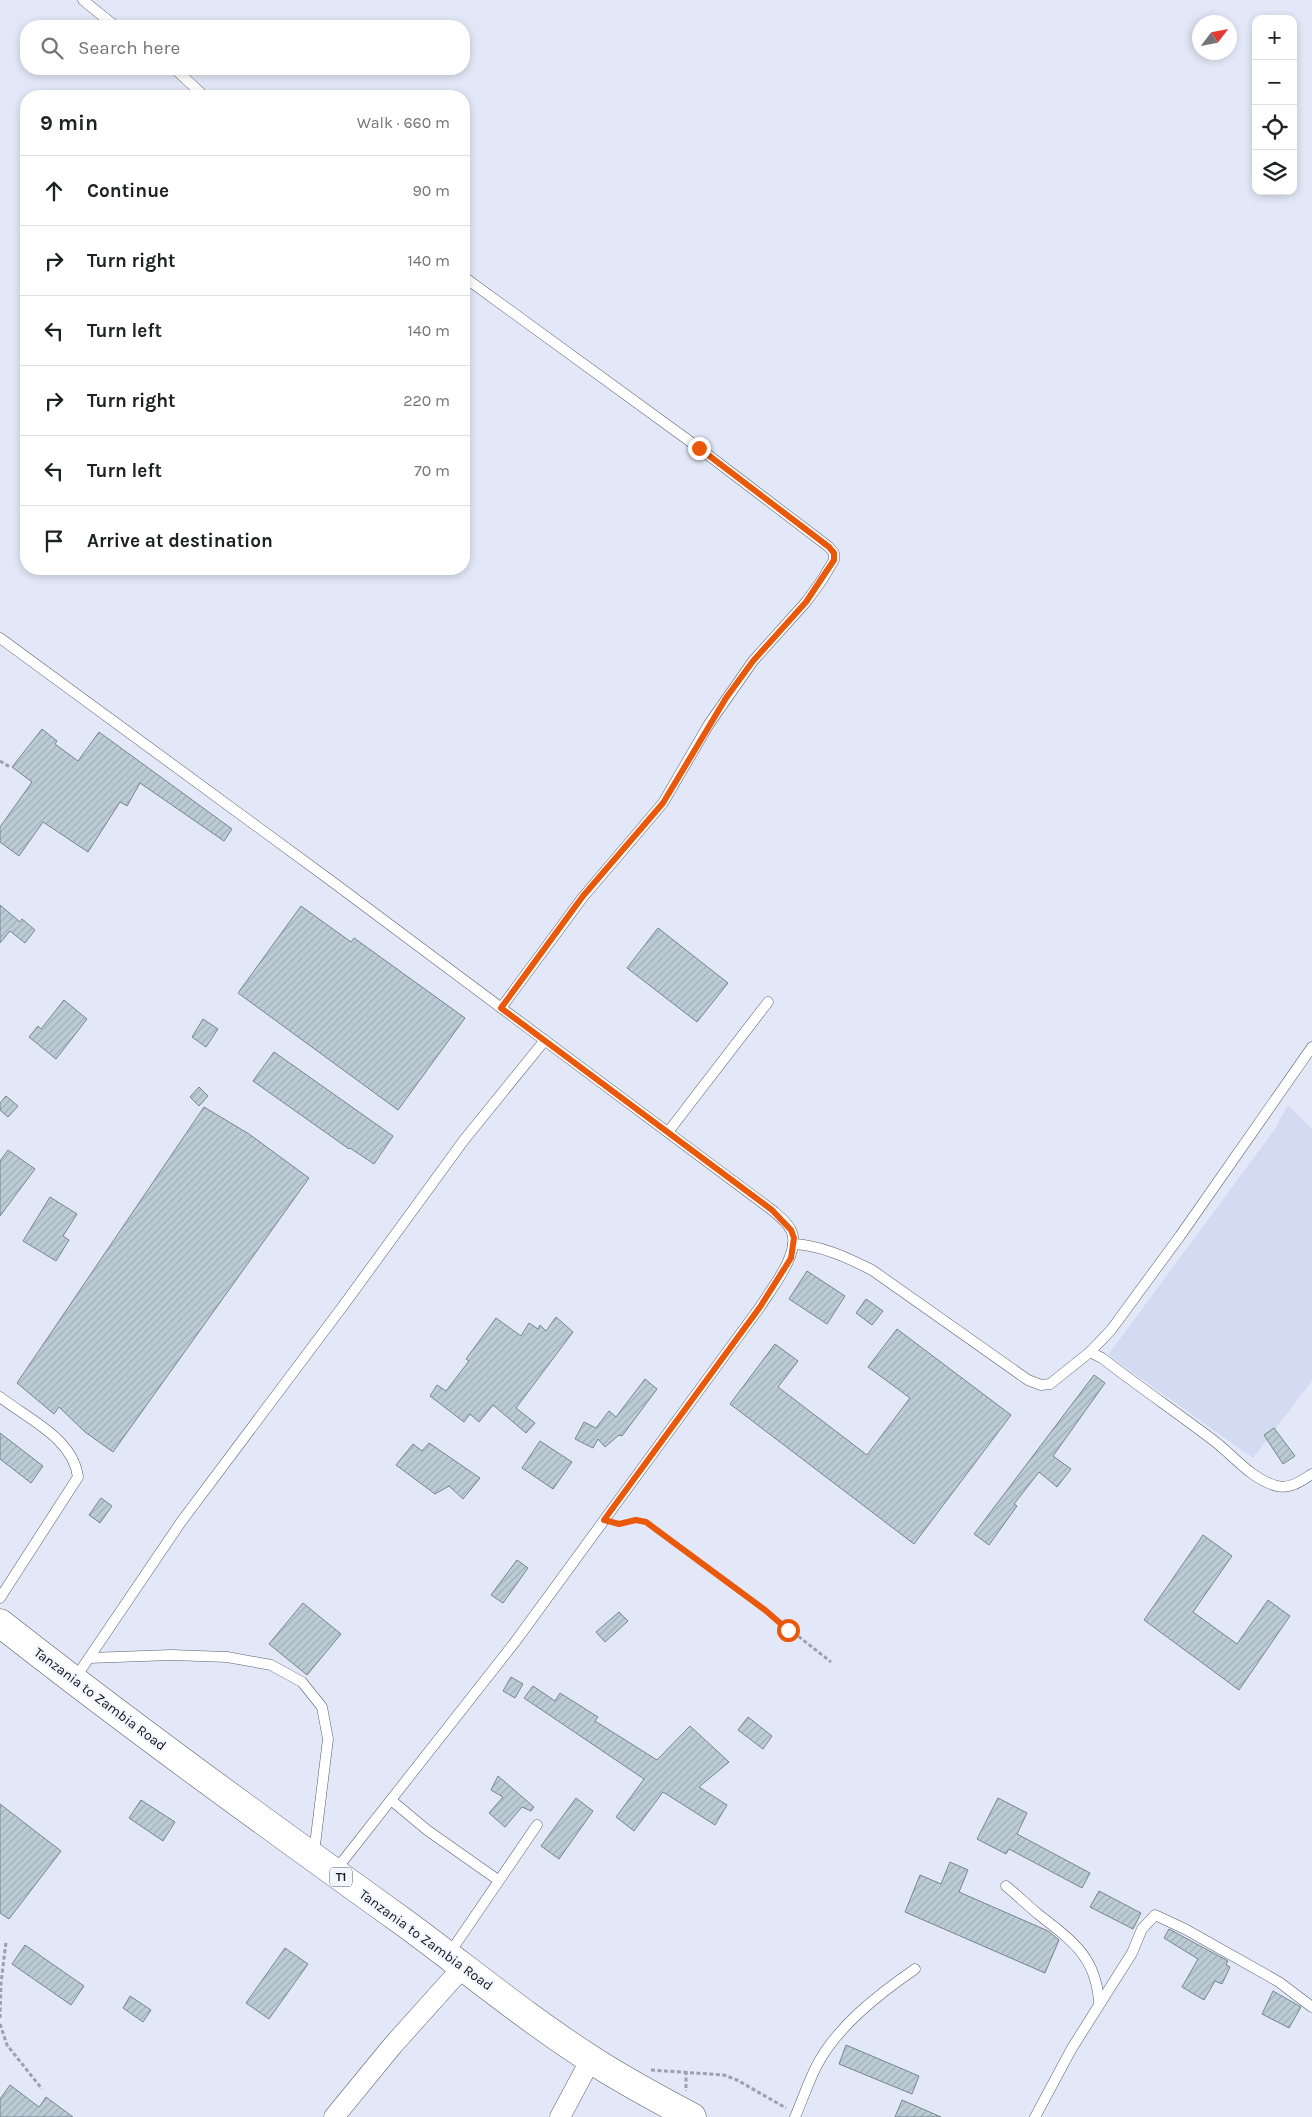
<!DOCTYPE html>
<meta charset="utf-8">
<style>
:root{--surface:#fff;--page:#f2f2f2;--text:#202124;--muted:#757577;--line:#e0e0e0}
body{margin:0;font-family:Karla,sans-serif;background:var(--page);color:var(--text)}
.controls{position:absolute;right:15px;top:15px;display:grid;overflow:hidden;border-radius:10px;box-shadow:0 2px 8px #0003}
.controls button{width:45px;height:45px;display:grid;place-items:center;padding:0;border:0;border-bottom:1px solid var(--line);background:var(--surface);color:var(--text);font:25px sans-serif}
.compass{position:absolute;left:1192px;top:15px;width:45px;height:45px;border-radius:50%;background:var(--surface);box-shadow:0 2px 8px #0003;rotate:58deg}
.stop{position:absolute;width:15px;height:15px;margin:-11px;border:4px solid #ea580c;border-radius:50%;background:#fff}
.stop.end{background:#ea580c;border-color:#fff;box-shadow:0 1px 5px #0008}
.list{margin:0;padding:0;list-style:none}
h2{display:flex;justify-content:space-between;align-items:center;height:65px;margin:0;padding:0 20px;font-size:21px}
h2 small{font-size:16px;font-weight:400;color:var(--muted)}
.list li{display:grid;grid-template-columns:32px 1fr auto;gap:15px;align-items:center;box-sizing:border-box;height:70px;padding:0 20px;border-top:1px solid var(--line)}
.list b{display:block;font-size:19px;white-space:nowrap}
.list em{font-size:16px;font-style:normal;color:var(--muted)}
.icon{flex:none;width:28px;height:28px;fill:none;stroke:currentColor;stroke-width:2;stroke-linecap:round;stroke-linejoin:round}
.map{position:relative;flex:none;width:1312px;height:2117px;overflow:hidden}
.search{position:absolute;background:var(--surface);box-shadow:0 2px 8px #0003;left:20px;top:20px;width:450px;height:55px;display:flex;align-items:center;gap:12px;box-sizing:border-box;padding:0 18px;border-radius:20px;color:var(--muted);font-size:19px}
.panel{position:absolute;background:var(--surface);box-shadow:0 2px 8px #0003;left:20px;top:90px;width:450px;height:485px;border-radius:20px}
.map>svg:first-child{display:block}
.built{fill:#d2dbf1}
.building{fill:url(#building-hatch);stroke:#77858e}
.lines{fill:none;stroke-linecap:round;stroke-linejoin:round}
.lane-casing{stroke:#5a5f6c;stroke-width:11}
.street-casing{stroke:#5a5f6c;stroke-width:21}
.highway-casing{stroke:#5a5f6c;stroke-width:29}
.path{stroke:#9ba0ac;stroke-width:3;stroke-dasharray:4 2.5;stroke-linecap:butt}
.lane{stroke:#fff;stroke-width:10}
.street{stroke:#fff;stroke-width:20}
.highway{stroke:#fff;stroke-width:28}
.route{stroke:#ea580c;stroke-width:6}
.labels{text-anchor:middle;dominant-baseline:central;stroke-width:4.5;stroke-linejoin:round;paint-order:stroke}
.shield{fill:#f1f6ff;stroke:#585b61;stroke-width:1}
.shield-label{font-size:12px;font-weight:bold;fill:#16181d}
.street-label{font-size:14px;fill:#16181d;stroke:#f1f6ff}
</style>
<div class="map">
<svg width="1312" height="2117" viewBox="0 0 1312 2117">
<defs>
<pattern id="building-hatch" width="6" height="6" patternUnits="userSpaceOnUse" patternTransform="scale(1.25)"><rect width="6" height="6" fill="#bcccd5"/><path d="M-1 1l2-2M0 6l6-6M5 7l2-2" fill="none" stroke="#a1aeb6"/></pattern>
</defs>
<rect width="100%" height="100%" fill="#e2e8f7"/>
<path class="built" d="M 1288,1105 L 1312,1129 L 1312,1381 L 1253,1458 L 1108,1355 L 1275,1129 Z"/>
<g class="building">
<path d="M 42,729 L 57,741 L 55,744 L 78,761 L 99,732 L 232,829 L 224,841 L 140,783 L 127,806 L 120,802 L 88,852 L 43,822 L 19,856 L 0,842 L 0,827 L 32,782 L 12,767 Z"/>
<path d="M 0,905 L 20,922 L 22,919 L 35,930 L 25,943 L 10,931 L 0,943 Z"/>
<path d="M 301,906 L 351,942 L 354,938 L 465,1018 L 398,1110 L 238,993 Z"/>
<path d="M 658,928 L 728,983 L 697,1022 L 627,968 Z"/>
<path d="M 64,1000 L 87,1019 L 56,1059 L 29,1037 L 38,1026 L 41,1029 Z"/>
<path d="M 203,1019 L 218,1029 L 206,1047 L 192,1037 Z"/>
<path d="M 274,1052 L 393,1136 L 374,1164 L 350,1148 L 349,1149 L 253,1081 Z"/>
<path d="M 199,1087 L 208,1096 L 199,1106 L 190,1097 Z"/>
<path d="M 6,1096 L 18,1106 L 8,1117 L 0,1110 L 0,1103 Z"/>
<path d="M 204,1107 L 249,1134 L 309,1178 L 113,1452 L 85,1432 L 59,1407 L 54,1414 L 17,1383 Z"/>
<path d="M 8,1150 L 35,1169 L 0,1216 L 0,1161 Z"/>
<path d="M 50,1197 L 77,1214 L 63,1236 L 69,1240 L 56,1261 L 23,1241 Z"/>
<path d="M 807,1271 L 845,1296 L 827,1324 L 789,1299 Z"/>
<path d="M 866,1299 L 883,1311 L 872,1325 L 856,1313 Z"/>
<path d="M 556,1317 L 573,1332 L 516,1408 L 535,1423 L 526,1433 L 493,1405 L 479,1422 L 470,1414 L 464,1422 L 430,1396 L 437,1385 L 446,1391 L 469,1361 L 466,1359 L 496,1318 L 521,1336 L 529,1323 L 538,1329 L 540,1325 L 546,1331 Z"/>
<path d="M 897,1329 L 1011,1415 L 914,1544 L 730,1404 L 775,1344 L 798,1361 L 778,1387 L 867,1455 L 910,1398 L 868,1367 Z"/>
<path d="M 1094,1375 L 1105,1383 L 1053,1456 L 1071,1469 L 1057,1487 L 1039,1472 L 1014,1504 L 1017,1506 L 989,1545 L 974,1534 Z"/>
<path d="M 645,1379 L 657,1389 L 622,1436 L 619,1435 L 605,1447 L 598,1439 L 593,1448 L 575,1439 L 584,1422 L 596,1428 L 609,1411 L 616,1417 Z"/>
<path d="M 1274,1428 L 1295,1456 L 1283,1464 L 1264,1435 Z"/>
<path d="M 0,1433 L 43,1466 L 31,1483 L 0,1459 Z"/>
<path d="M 540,1441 L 572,1462 L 553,1489 L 522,1468 Z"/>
<path d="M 429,1443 L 480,1478 L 463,1499 L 449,1486 L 435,1494 L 396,1465 L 413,1444 L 422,1451 Z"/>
<path d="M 101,1498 L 112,1506 L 100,1523 L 89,1515 Z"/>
<path d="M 1203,1535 L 1232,1556 L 1193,1612 L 1237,1644 L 1268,1600 L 1290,1616 L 1239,1690 L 1144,1620 Z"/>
<path d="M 517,1560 L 528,1568 L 503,1603 L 491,1595 Z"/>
<path d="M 303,1603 L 341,1634 L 307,1675 L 269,1644 Z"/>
<path d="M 619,1612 L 628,1621 L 605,1642 L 596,1632 Z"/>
<path d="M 511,1677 L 523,1684 L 515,1698 L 503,1691 Z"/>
<path d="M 533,1686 L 555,1701 L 560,1693 L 598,1717 L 595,1721 L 657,1760 L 690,1726 L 729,1762 L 699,1787 L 727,1805 L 715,1825 L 663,1792 L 634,1831 L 616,1817 L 644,1779 L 524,1698 Z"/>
<path d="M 748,1717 L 772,1736 L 763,1749 L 738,1730 Z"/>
<path d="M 498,1776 L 534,1807 L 531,1811 L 522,1807 L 505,1827 L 489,1813 L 503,1797 L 491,1790 Z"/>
<path d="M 576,1798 L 593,1811 L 559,1859 L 541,1846 Z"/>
<path d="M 998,1798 L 1027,1813 L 1017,1834 L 1090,1873 L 1082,1888 L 1009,1849 L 1006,1854 L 977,1839 Z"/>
<path d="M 141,1800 L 175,1822 L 163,1841 L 129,1818 Z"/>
<path d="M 0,1804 L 61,1851 L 9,1919 L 0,1913 Z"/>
<path d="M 950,1862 L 968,1870 L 959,1892 L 1048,1931 L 1059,1940 L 1045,1973 L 905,1912 L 920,1875 L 941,1884 Z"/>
<path d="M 1099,1891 L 1141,1913 L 1133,1929 L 1090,1907 Z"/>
<path d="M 1169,1929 L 1228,1961 L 1226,1965 L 1230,1967 L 1222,1984 L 1215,1981 L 1204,2000 L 1182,1987 L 1198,1959 L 1164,1938 Z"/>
<path d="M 25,1945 L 84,1986 L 71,2005 L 12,1964 Z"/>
<path d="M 285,1948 L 308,1964 L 269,2019 L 246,2003 Z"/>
<path d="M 1273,1991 L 1301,2007 L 1289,2028 L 1262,2014 Z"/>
<path d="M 130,1996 L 151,2010 L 143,2022 L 123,2008 Z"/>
<path d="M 846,2045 L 919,2076 L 912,2094 L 839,2064 Z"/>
<path d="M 10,2085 L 39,2107 L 46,2097 L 73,2117 L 0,2117 L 0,2099 Z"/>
<path d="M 902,2100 L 941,2117 L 895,2117 Z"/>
</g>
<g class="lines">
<defs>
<g id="lane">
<path d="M 83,0 L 115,26"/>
<path d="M 175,69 L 204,96"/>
<path d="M 464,277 L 699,448 L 829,547 L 834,553 L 834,560 L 822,580 L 806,602 L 753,661 L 709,724 L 663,803 L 583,897 L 501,1008"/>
<path d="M 0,638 L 330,880 L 772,1210 C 779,1216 787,1222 791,1230 C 802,1252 771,1289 760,1307 L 515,1642 L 335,1871"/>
<path d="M 668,1132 L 768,1002"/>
<path d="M 793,1244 C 821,1245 848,1258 872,1270 L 1028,1380 L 1041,1385 L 1050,1384 L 1090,1352 L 1111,1330 L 1180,1236 L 1312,1047"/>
<path d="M 1090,1352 L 1102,1358 C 1138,1386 1176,1412 1213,1440 C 1233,1455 1252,1480 1277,1486 C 1291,1489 1301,1481 1312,1474"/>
<path d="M 0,1397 C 28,1419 73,1438 78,1477 L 0,1598"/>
<path d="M 89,1658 L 171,1655 L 227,1657 L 271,1665 L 302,1682 L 322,1707 L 328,1739 L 314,1853"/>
<path d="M 74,1680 L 181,1522 L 343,1306 L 464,1140 L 545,1040"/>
<path d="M 391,1800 L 427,1830 L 498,1880"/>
<path d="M 1006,1886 C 1017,1895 1027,1905 1038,1914 C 1071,1940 1096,1956 1099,2002"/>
<path d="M 449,1954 L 537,1825"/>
<path d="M 795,2117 C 802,2101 808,2083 816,2067 C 836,2027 879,1994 915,1969"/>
<path d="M 1035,2117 L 1072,2048 L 1132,1953 L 1142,1929 L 1155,1915 L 1185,1929 L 1279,1982 L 1312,2007"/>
</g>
<g id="street">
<path d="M 334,2117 L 393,2045 L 463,1967"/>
<path d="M 560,2117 L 591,2059"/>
</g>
<path id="highway" d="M 0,1623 C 131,1726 267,1824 402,1921 C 465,1967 526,2018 592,2060 C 624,2081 658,2099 692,2117"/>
</defs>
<use href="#lane" class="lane-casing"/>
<use href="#street" class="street-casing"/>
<use href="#highway" class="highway-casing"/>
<g class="path">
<path d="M 0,761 L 10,767"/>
<path d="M 616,1524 C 627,1525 635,1518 646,1522 L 765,1610 L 831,1662"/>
<path d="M 0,2018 L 1,1983 L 6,1942"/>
<path d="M 0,2024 L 7,2045 L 42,2089"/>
<path d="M 651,2070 L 724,2075 L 737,2080 L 786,2108"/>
<path d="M 686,2071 L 686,2091"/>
</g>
<use href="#lane" class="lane"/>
<use href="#street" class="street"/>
<use href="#highway" class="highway"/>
</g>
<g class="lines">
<path class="route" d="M 699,448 L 829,547 L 834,553 L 834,560 L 806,602 L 753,661 L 726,698 L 663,803 L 583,896 L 501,1008 L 772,1210 L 791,1230 L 794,1238 L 791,1258 L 760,1307 L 604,1520 L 619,1524 L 636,1520 L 646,1522 L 765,1610 L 788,1630"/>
</g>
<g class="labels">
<rect class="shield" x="330" y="1867.5" width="22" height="19" rx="4"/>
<g class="shield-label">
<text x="341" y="1877">T1</text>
</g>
<g class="street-label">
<text transform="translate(100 1699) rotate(37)">Tanzania to Zambia Road</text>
<text transform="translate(426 1940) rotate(36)">Tanzania to Zambia Road</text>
</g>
</g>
</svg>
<div class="controls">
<button>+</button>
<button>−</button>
<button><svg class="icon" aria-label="locate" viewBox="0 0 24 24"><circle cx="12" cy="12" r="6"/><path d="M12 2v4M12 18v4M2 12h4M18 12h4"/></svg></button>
<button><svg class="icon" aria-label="layers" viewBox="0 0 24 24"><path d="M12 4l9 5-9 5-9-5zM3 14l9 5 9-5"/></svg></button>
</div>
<svg class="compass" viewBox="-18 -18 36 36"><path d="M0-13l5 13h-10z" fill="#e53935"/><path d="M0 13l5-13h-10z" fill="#757577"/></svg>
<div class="stop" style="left:788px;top:1630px"></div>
<div class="stop end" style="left:699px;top:448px"></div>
<div class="search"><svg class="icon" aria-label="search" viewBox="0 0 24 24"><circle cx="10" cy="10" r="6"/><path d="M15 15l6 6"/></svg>Search here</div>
<section class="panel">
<h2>9 min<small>Walk · 660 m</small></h2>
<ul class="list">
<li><svg class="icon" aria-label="ahead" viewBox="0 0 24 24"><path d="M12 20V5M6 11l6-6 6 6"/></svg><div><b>Continue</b></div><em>90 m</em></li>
<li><svg class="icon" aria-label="right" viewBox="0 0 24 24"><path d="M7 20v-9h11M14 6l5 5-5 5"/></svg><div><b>Turn right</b></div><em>140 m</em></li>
<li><svg class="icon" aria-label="left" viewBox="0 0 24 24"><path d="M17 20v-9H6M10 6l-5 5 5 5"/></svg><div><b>Turn left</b></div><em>140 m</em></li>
<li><svg class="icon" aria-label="right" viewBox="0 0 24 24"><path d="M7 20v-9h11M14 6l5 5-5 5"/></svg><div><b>Turn right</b></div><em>220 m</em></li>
<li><svg class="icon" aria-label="left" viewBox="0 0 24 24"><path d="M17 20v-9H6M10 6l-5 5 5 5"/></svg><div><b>Turn left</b></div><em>70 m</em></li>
<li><svg class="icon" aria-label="arrive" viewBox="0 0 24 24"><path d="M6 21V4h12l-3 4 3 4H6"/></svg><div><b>Arrive at destination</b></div></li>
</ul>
</section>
</div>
